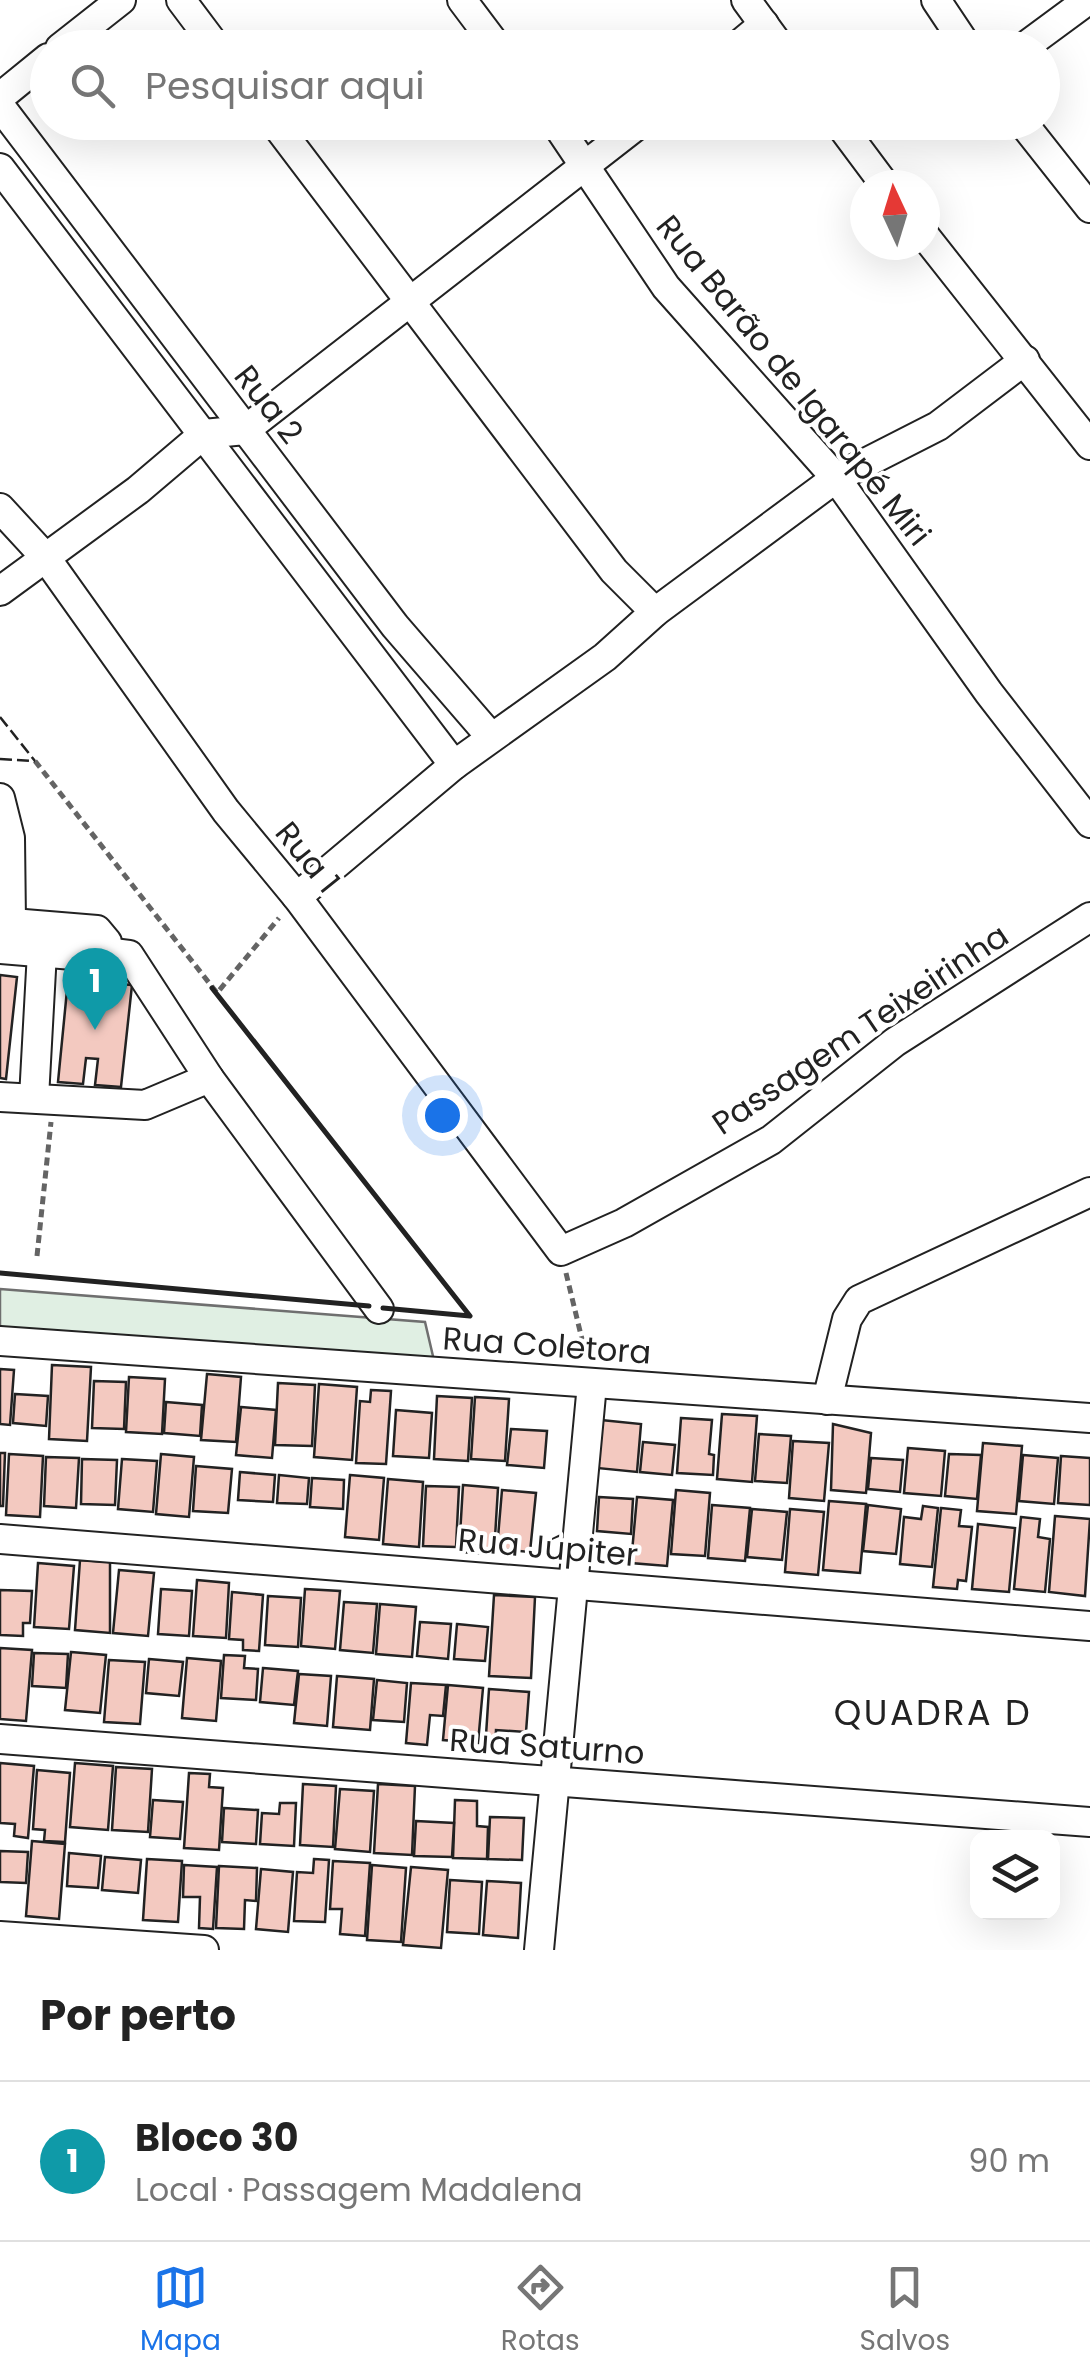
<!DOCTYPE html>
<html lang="pt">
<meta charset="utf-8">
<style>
:root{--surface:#fff;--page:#f6f6f6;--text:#222;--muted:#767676;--line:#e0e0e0;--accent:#1a73e8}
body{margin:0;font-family:Poppins,sans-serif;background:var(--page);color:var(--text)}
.controls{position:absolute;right:30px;bottom:30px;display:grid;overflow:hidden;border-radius:20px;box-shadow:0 10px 40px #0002}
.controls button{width:90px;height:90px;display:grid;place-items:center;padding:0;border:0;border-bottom:2px solid var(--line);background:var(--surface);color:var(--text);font:50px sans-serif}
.compass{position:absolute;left:850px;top:170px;width:90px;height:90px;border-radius:50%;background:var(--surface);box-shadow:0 10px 40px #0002;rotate:356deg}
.you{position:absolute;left:442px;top:1115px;width:35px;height:35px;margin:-25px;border:8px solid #fff;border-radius:50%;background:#1a73e8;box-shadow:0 0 0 15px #1a73e833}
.badge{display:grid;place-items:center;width:65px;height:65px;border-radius:50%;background:var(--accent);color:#fff;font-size:32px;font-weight:700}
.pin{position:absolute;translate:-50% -82px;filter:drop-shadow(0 2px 5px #0008)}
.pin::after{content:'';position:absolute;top:52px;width:35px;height:30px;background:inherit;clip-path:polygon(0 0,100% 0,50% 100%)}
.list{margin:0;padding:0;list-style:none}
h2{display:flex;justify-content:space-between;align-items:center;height:130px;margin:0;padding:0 40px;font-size:42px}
h2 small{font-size:32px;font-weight:400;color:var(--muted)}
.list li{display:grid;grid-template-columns:65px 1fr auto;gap:30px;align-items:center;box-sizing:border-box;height:160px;padding:0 40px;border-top:2px solid var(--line)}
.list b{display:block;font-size:38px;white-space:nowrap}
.list p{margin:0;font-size:32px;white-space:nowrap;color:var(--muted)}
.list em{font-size:32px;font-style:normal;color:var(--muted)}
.icon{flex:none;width:55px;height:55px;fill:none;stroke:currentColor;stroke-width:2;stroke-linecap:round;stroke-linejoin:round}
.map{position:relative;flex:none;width:1090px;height:1950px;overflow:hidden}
.search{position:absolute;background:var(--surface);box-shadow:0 10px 40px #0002;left:30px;right:30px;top:30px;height:110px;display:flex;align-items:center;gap:25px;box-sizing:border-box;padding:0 35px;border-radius:55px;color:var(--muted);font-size:38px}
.sheet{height:290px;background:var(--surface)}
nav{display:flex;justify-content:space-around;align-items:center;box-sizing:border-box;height:140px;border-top:2px solid var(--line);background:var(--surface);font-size:28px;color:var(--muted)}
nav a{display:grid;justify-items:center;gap:5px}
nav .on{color:var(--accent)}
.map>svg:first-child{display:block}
.green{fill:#e0efe3;stroke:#6f6f6f;stroke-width:2.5}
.building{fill:#f3c9c0;stroke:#222;stroke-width:2.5}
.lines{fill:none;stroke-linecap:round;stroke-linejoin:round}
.minor-casing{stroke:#222;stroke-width:32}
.path{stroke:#646464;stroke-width:5;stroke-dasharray:8 5;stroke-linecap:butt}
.minor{stroke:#fff;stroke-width:28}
.fence{stroke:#222;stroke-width:2.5;stroke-dasharray:12 5;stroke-linecap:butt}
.wall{stroke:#222;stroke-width:5}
.labels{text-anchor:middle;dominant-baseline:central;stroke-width:8;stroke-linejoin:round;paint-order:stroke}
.street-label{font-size:32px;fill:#222;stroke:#fff}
.neighbourhood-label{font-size:35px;letter-spacing:2.5px;fill:#222;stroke:#fff}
</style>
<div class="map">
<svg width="1090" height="1950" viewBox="0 0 1090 1950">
<rect width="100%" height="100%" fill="#fff"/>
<path class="green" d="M 0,1289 L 425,1322 L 436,1369 L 0,1333 Z"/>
<g class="building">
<path d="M 0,975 L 17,977 L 6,1079 L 0,1078 Z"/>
<path d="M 68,980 L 94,983 L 92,1002 L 102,1003 L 104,983 L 132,985 L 121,1087 L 95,1085 L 98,1059 L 86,1058 L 83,1084 L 58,1082 Z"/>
<path d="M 52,1365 L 91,1367 L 87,1441 L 49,1439 Z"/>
<path d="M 0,1369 L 14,1370 L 10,1425 L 0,1424 Z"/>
<path d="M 207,1374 L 241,1377 L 236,1442 L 201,1440 Z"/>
<path d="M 129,1377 L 165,1379 L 162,1434 L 126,1432 Z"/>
<path d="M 94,1381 L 126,1382 L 124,1429 L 92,1428 Z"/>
<path d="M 278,1383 L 315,1385 L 312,1446 L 275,1445 Z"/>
<path d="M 319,1384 L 357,1387 L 352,1460 L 314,1457 Z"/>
<path d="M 371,1390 L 391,1391 L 386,1464 L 356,1463 L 360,1401 L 370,1402 Z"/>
<path d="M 15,1394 L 48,1396 L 46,1426 L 13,1423 Z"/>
<path d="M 437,1396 L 472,1398 L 468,1461 L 434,1459 Z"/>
<path d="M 475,1397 L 509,1399 L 505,1461 L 471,1459 Z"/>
<path d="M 166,1402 L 202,1405 L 200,1436 L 164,1433 Z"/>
<path d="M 241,1407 L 276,1410 L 272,1458 L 236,1455 Z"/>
<path d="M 396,1410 L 432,1413 L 429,1458 L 393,1456 Z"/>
<path d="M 722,1414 L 757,1416 L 752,1482 L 717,1479 Z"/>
<path d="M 681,1418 L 712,1420 L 709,1454 L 714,1455 L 713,1475 L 677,1473 Z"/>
<path d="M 601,1420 L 641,1424 L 637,1472 L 597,1468 Z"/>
<path d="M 833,1424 L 871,1433 L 866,1493 L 831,1490 Z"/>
<path d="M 511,1429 L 547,1431 L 544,1468 L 507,1465 Z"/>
<path d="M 759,1434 L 791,1436 L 787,1483 L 755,1481 Z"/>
<path d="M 793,1441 L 829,1443 L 824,1501 L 789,1498 Z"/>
<path d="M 643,1442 L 675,1445 L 672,1475 L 640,1472 Z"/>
<path d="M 983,1443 L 1022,1446 L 1016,1514 L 977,1511 Z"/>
<path d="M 908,1448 L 945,1451 L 941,1496 L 904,1493 Z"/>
<path d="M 0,1453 L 5,1453 L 3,1506 L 0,1506 Z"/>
<path d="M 9,1454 L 43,1456 L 40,1517 L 6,1515 Z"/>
<path d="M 161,1454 L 194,1457 L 189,1517 L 156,1514 Z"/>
<path d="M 949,1454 L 981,1455 L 977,1499 L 945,1496 Z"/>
<path d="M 1023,1455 L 1058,1458 L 1054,1504 L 1019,1501 Z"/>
<path d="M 1061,1456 L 1090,1458 L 1090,1505 L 1058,1503 Z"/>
<path d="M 46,1457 L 79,1458 L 76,1508 L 44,1506 Z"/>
<path d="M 871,1458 L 903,1460 L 900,1492 L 868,1489 Z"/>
<path d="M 82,1459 L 117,1460 L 115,1505 L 81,1504 Z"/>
<path d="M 122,1459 L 157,1461 L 153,1512 L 118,1509 Z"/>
<path d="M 196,1466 L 232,1469 L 228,1513 L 193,1511 Z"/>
<path d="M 240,1472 L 275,1475 L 273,1502 L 238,1500 Z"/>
<path d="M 279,1475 L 309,1478 L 307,1504 L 277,1503 Z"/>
<path d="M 350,1475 L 384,1478 L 379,1540 L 345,1537 Z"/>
<path d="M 312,1478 L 344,1480 L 343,1509 L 310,1507 Z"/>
<path d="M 388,1479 L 423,1482 L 419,1547 L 383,1544 Z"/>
<path d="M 463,1485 L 498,1488 L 494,1554 L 459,1552 Z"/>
<path d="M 426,1486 L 459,1487 L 456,1547 L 423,1546 Z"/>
<path d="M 502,1490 L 536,1493 L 530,1552 L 497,1549 Z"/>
<path d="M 676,1490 L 710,1493 L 705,1556 L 671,1554 Z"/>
<path d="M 599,1497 L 633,1499 L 631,1534 L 597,1531 Z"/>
<path d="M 637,1497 L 673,1500 L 667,1566 L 631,1563 Z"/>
<path d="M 829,1501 L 866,1504 L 860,1573 L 823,1570 Z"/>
<path d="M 712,1505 L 750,1508 L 745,1561 L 708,1558 Z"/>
<path d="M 868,1505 L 901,1509 L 896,1554 L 863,1551 Z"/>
<path d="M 923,1506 L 938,1508 L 932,1567 L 900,1564 L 904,1517 L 921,1519 Z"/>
<path d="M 941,1508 L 961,1510 L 959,1526 L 972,1527 L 966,1581 L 958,1580 L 957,1589 L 933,1587 Z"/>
<path d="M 752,1509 L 787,1512 L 782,1560 L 747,1557 Z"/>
<path d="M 790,1509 L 824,1512 L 818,1575 L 785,1572 Z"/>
<path d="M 1055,1516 L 1090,1519 L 1085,1596 L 1049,1592 Z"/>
<path d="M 1021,1517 L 1040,1519 L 1038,1537 L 1050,1539 L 1045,1592 L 1014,1589 Z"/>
<path d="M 978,1524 L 1015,1528 L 1009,1592 L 972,1589 Z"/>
<path d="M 80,1560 L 110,1562 L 110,1633 L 75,1630 Z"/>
<path d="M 38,1563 L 74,1566 L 69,1629 L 34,1627 Z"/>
<path d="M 119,1570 L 154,1573 L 148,1636 L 113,1633 Z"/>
<path d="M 197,1580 L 229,1583 L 226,1638 L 193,1636 Z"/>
<path d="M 161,1589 L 192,1591 L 189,1636 L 158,1634 Z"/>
<path d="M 305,1589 L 340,1591 L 335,1649 L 301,1646 Z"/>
<path d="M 0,1590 L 32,1591 L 30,1623 L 23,1623 L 23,1636 L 0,1635 Z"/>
<path d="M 232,1592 L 263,1595 L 259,1651 L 243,1650 L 243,1640 L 229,1639 Z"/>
<path d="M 494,1595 L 535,1597 L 531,1678 L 489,1676 Z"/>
<path d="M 268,1596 L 301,1598 L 298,1647 L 265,1645 Z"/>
<path d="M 344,1602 L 377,1604 L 373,1653 L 340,1650 Z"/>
<path d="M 380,1604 L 416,1607 L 412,1657 L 376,1654 Z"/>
<path d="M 420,1622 L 451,1624 L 448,1659 L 417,1656 Z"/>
<path d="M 457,1624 L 488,1627 L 485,1661 L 454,1659 Z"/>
<path d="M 0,1648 L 32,1650 L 26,1721 L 0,1719 Z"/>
<path d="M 71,1652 L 106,1655 L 100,1713 L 65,1710 Z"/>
<path d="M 34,1653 L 68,1654 L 66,1688 L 32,1686 Z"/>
<path d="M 224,1655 L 245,1656 L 244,1668 L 258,1669 L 256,1700 L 221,1698 Z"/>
<path d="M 187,1658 L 221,1661 L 216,1721 L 182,1718 Z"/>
<path d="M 149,1659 L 183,1662 L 179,1696 L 146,1693 Z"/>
<path d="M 109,1660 L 145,1662 L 140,1724 L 104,1722 Z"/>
<path d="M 263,1668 L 298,1671 L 294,1705 L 260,1702 Z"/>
<path d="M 299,1674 L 331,1676 L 327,1726 L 294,1723 Z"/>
<path d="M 337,1676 L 374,1679 L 370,1730 L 333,1727 Z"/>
<path d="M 377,1680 L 407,1683 L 404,1722 L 373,1720 Z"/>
<path d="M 411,1683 L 446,1685 L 443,1716 L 430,1715 L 427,1745 L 406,1743 Z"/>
<path d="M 448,1685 L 483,1688 L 478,1743 L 443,1740 Z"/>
<path d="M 489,1689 L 529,1692 L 526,1732 L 496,1730 L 495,1752 L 485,1751 Z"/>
<path d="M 0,1763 L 34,1766 L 28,1838 L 14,1836 L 15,1824 L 0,1823 Z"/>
<path d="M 75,1763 L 113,1766 L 108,1830 L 70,1827 Z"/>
<path d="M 116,1767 L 152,1769 L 148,1832 L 112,1830 Z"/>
<path d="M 37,1770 L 70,1773 L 65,1842 L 44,1841 L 45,1830 L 33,1829 Z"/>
<path d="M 189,1773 L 210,1774 L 209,1787 L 223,1788 L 219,1850 L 184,1848 Z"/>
<path d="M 303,1784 L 336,1786 L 333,1847 L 300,1845 Z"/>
<path d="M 378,1784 L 415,1786 L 412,1855 L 374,1853 Z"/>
<path d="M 340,1789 L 374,1791 L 370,1852 L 335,1849 Z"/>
<path d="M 153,1800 L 183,1802 L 180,1839 L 150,1837 Z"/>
<path d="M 455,1800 L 477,1801 L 477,1826 L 488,1827 L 487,1859 L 453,1858 Z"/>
<path d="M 280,1803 L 296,1803 L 294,1846 L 260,1844 L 262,1813 L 279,1814 Z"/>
<path d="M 224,1808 L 258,1810 L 256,1844 L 222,1842 Z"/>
<path d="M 490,1817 L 524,1818 L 522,1860 L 488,1859 Z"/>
<path d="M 416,1821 L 454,1823 L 452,1857 L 414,1856 Z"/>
<path d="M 32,1841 L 65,1844 L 59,1919 L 26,1916 Z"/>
<path d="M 0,1851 L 28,1852 L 26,1883 L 0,1882 Z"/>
<path d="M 69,1853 L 101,1856 L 98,1888 L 67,1886 Z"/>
<path d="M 105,1857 L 141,1860 L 138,1893 L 102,1890 Z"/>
<path d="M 147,1859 L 182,1861 L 178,1922 L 143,1920 Z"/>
<path d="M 314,1859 L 329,1860 L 325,1922 L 294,1921 L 297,1872 L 313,1873 Z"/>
<path d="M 333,1861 L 370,1863 L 365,1936 L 340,1934 L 342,1909 L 330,1909 Z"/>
<path d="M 184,1865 L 217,1867 L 213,1929 L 199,1928 L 200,1897 L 183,1897 Z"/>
<path d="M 372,1865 L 406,1868 L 401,1942 L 367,1940 Z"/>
<path d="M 219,1866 L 257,1868 L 256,1901 L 245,1900 L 244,1929 L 216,1928 Z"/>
<path d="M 411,1867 L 448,1870 L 441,1948 L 403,1945 Z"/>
<path d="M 261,1869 L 293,1872 L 288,1932 L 256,1929 Z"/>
<path d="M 450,1880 L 482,1882 L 479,1934 L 447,1932 Z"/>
<path d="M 487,1881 L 521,1883 L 518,1938 L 483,1935 Z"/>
</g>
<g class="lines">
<defs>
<g id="minor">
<path d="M 181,0 L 217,48"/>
<path d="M 462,0 L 498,48"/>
<path d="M 746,0 L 781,48"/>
<path d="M 936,0 L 968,48"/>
<path d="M 60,48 L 121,0"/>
<path d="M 735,48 L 764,24"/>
<path d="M 1023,48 L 1088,0"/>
<path d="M 0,97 L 48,58"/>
<path d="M 0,106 L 395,626 L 491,737"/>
<path d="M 274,122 L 614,571 L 655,612"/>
<path d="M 555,122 L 666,287 L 836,478 L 989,693 L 1090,823"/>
<path d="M 838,122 L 885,185"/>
<path d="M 1022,122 L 1090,208"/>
<path d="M 0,168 L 454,765"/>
<path d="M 925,236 L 1090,445"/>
<path d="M 0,508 L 46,558 L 226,811 L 297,897 L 561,1251 L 624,1223 L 771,1140 L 895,1042 L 1090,917"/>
<path d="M 0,591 L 138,490 L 204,434 L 245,430 L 641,122"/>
<path d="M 0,798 L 10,838 L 11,922"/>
<path d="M 297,897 L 454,765 L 605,657 L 655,612 L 836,478 L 938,426 L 1025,360"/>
<path d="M 0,922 L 97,930 L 107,942 L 105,952 L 97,957 L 0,949"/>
<path d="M 105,952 L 129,955 L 209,1078 L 379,1309"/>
<path d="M 0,1097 L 145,1105 L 209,1078"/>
<path d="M 34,1098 L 42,952"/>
<path d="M 0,1341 L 1090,1418"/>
<path d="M 827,1400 L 847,1319 L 859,1300 L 1090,1192"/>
<path d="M 0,1539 L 1090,1626"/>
<path d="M 0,1739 L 1090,1822"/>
<path d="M 0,1936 L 204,1950"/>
<path d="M 539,1950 L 592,1384"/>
</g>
</defs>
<use href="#minor" class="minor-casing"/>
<g class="path">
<path d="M 35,761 L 217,993 L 279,918"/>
<path d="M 37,1256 L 51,1122"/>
<path d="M 566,1273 L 587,1360"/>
</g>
<use href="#minor" class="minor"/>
<g class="fence">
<path d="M 0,717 L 35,761"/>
<path d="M 0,759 L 35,761"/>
</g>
<g class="wall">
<path d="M 212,988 L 470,1316 L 383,1308"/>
<path d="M 0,1273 L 369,1306"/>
</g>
</g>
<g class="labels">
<g class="street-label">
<text transform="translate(794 380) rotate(51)">Rua Barão de Igarapé Miri</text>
<text transform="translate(269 404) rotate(52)">Rua 2</text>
<text transform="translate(308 857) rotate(51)">Rua 1</text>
<text transform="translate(860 1029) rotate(-34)">Passagem Teixeirinha</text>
<text transform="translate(547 1345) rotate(4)">Rua Coletora</text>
<text transform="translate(548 1547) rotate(5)">Rua Júpiter</text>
<text transform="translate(547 1746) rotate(4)">Rua Saturno</text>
</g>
<g class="neighbourhood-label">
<text x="933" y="1712">QUADRA D</text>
</g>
</g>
</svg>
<div class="controls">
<button><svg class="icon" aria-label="layers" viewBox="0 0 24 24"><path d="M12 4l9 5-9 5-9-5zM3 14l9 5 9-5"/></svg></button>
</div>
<svg class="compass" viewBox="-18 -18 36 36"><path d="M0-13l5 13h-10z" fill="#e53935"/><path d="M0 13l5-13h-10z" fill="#767676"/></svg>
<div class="you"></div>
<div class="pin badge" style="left:95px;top:1030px;background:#0f9aa8">1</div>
<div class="search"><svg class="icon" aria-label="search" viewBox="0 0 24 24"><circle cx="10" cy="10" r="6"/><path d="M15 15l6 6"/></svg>Pesquisar aqui</div>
</div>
<section class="sheet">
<h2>Por perto<small></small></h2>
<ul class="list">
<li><span class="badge" style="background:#0f9aa8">1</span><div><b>Bloco 30</b><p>Local · Passagem Madalena</p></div><em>90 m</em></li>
</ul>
</section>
<nav>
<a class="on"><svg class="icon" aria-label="map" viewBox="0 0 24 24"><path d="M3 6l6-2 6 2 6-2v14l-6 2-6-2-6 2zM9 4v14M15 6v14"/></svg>Mapa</a>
<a><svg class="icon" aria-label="directions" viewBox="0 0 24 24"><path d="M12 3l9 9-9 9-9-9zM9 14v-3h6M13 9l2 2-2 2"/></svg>Rotas</a>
<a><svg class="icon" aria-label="saved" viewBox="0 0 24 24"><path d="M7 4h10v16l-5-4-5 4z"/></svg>Salvos</a>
</nav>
